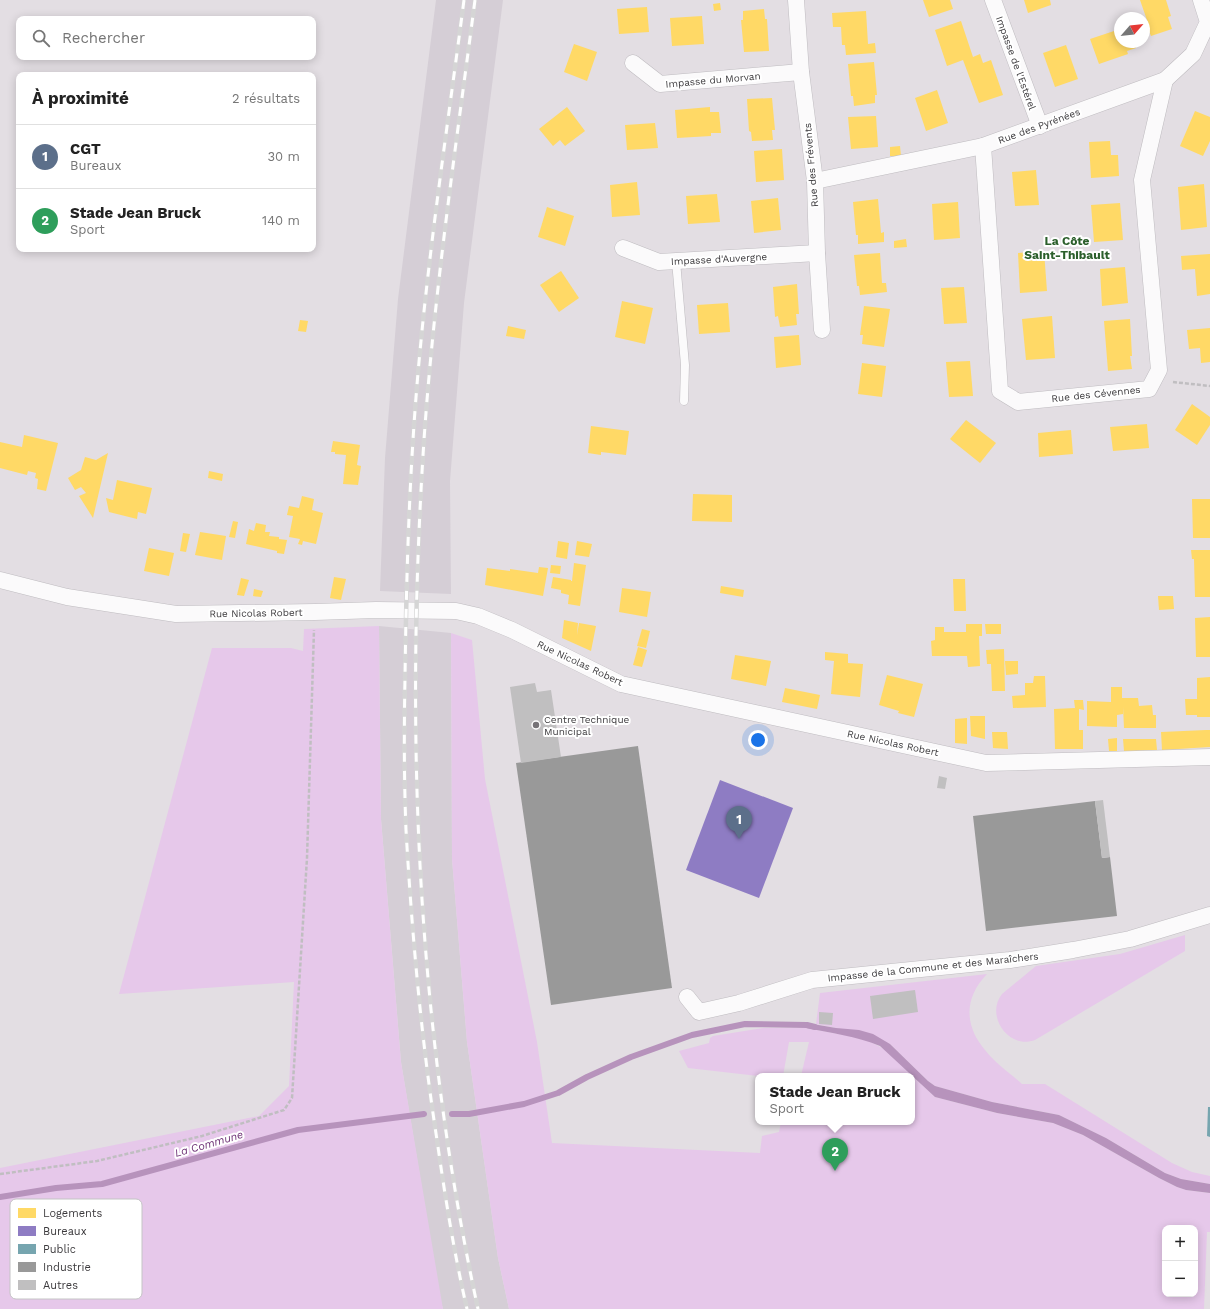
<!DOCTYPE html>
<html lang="fr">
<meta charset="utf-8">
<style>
:root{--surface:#fff;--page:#f6f6f6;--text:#222;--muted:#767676;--line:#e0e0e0;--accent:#767377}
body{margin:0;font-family:"Work Sans",sans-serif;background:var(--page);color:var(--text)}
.controls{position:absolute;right:12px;bottom:12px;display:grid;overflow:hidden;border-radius:8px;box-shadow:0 2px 10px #0003}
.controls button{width:36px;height:36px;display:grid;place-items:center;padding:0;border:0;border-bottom:1px solid var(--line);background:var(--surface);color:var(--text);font:20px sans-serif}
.compass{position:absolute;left:1114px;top:12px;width:36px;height:36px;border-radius:50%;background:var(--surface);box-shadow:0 2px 10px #0003;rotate:62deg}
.you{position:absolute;left:758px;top:740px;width:14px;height:14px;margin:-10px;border:3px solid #fff;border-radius:50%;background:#1a73e8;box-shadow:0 0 0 6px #1a73e833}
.badge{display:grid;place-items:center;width:26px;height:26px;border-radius:50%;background:var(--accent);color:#fff;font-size:13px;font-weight:700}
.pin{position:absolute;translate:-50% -33px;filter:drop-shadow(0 1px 2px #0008)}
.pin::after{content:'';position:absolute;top:21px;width:14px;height:12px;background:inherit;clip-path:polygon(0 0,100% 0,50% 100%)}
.popup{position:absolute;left:755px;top:1073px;width:160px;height:52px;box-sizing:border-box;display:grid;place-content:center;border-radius:8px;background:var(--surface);filter:drop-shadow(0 1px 3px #0005);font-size:13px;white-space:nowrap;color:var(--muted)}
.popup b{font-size:15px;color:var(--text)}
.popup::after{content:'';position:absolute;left:50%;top:100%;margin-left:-8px;border:8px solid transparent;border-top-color:var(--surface)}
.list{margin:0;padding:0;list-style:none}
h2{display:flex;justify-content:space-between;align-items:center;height:52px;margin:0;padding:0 16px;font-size:17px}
h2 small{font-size:13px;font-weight:400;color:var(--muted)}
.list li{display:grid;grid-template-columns:26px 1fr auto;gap:12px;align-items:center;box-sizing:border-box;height:64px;padding:0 16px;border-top:1px solid var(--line)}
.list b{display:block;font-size:15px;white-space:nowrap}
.list p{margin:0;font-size:13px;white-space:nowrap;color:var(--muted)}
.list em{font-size:13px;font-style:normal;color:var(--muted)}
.icon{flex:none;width:22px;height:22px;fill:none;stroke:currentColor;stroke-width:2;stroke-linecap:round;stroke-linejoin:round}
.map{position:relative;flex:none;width:1210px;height:1309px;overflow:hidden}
.search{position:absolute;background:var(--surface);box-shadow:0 2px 10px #0003;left:16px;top:16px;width:300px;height:44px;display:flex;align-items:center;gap:10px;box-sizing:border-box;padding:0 14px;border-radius:8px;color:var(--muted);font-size:15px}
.panel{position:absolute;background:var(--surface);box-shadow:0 2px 10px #0003;left:16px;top:72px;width:300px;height:180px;border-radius:8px}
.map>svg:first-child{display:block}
.built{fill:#d5ced6}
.green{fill:#e6c8ea;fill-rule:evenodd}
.water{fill:#b793bc}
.homes{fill:#ffd966}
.offices{fill:#8e7cc3}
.public{fill:#76a5af}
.industry{fill:#999}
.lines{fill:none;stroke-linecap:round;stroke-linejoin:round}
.stream{stroke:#b793bc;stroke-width:6}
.building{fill:#c0bfc0}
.service-casing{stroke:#bfbcc0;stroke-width:9}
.minor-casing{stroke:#bfbcc0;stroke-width:17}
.path{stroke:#c0bec1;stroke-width:2.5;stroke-dasharray:4 2;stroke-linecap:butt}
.service{stroke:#fbfafb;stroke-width:8}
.minor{stroke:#fbfafb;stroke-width:16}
.rail-casing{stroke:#d5d5d5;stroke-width:4.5}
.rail{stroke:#fff;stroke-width:3;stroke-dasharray:9;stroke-linecap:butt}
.poi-dot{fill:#767377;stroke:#fff;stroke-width:1.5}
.labels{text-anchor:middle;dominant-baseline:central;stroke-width:4;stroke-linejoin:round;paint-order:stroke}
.street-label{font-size:10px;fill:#3c3a3d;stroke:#fff}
.poi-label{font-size:10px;fill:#3c3a3d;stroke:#fff;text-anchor:start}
.water-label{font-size:11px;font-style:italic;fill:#6a2d72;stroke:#fff}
.quarter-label{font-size:12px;font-weight:bold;fill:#2b5f2b;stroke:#fff}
.key{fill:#fff;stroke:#c4c4c5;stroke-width:1}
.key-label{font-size:11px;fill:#3c3a3d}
</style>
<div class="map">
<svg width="1210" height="1309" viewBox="0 0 1210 1309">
<rect width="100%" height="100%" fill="#e3dee3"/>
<g class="built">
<path d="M 436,0 L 503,0 L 464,303 L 450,481 L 451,594 L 380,591 L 385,458 L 398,299 Z"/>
<path d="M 379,626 L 451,633 L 452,859 L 467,1042 L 498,1258 L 509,1309 L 443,1309 L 440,1298 L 401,1062 L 381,819 Z"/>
</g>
<g class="green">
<path d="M 379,626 L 381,819 L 401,1062 L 443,1309 L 0,1309 L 0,1168 L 259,1116 L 289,1086 L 294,982 L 119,994 L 212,648 L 291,648 L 303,651 L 304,629 Z"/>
<path d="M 451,633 L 472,640 L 485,779 L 537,1042 L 552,1143 L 760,1153 L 762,1136 L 779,1132 L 781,1122 L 912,1122 L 912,1076 L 801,1076 L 809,1042 L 789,1042 L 783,1076 L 758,1076 L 688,1068 L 679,1051 L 709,1043 L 710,1038 L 713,1036 L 763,1028 L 806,1028 L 850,1036 L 869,1041 L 884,1049 L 935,1097 L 997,1113 L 1053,1123 L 1083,1135 L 1159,1178 L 1177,1187 L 1186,1190 L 1210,1193 L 1210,1232 L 1207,1232 L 1204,1309 L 509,1309 L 498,1258 L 467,1042 L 452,859 ZM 1165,1228 L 1195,1228 L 1195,1294 L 1165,1294 Z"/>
<path d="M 1185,935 L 1185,951 L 1035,1040 C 1008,1050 985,1015 1002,994 L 1036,966 L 1120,954 Z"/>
<path d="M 987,974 C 964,998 964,1025 985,1050 C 995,1063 1010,1073 1022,1084 L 1045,1084 L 1172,1163 L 1192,1172 L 1210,1176 L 1210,1184 L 1181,1179 L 1165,1173 L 1106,1138 L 1059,1115 L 992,1102 L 935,1086 L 928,1081 L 890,1044 L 836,1028 L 816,1024 L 820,993 Z"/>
</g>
<path class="water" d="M 807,1023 L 836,1028 L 859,1030 L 873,1034 L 890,1044 L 928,1081 L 935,1086 L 992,1102 L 1059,1115 L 1106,1138 L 1165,1173 L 1181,1179 L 1210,1184 L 1210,1193 L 1186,1190 L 1177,1187 L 1159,1178 L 1083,1135 L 1053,1123 L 997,1113 L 935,1097 L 880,1046 C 856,1036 831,1033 806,1028 Z"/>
<g class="homes">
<path d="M 923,0 L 950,0 L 953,9 L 929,17 Z"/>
<path d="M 1024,0 L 1050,0 L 1051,5 L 1028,13 Z"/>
<path d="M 1140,0 L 1166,0 L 1171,16 L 1168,17 L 1172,29 L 1151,36 L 1146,24 L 1148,23 Z"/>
<path d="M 720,3 L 721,10 L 714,11 L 713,4 Z"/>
<path d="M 647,7 L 649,32 L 619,34 L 617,9 Z"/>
<path d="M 764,9 L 765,19 L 767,19 L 769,51 L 744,52 L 741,20 L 743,20 L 743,11 Z"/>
<path d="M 866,11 L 868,44 L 875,43 L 876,53 L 846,55 L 845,45 L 842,45 L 841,27 L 833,27 L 832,13 Z"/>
<path d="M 702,16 L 704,44 L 672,46 L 670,18 Z"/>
<path d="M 961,21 L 973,57 L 980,54 L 983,63 L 991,60 L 1003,95 L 979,103 L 963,60 L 947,66 L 935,30 Z"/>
<path d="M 1120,29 L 1120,42 L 1134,42 L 1136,48 L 1127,51 L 1128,54 L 1099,64 L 1090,39 Z"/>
<path d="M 574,44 L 597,52 L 587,81 L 564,72 Z"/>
<path d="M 1066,45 L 1078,79 L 1055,87 L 1043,53 Z"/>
<path d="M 874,62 L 877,95 L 875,95 L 875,103 L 854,106 L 853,96 L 851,96 L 848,64 Z"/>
<path d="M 937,90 L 948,123 L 926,131 L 915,98 Z"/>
<path d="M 772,98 L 775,130 L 772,130 L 773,140 L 752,141 L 751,132 L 749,131 L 747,99 Z"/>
<path d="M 567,107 L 585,131 L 565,146 L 560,140 L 553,146 L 539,129 Z"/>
<path d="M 710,107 L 710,112 L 719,112 L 721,133 L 711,133 L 711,136 L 677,138 L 675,110 Z"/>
<path d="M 1195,111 L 1210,117 L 1210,141 L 1203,156 L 1180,146 Z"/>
<path d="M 876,116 L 878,147 L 851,149 L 848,117 Z"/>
<path d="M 655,123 L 658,148 L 627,150 L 625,125 Z"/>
<path d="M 1110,141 L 1111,155 L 1118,155 L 1119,176 L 1091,178 L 1089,142 Z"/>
<path d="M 900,146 L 901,156 L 890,156 L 890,147 Z"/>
<path d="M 782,149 L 784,180 L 756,182 L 754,151 Z"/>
<path d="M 1036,170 L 1039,205 L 1015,206 L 1012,172 Z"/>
<path d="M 637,182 L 640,215 L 612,217 L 610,185 Z"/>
<path d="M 1204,184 L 1207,227 L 1181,230 L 1178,187 Z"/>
<path d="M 717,194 L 720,222 L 688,224 L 686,196 Z"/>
<path d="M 778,198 L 781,230 L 754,233 L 751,201 Z"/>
<path d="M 878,199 L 881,233 L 884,232 L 884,242 L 858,244 L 858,235 L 856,235 L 853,202 Z"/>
<path d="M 958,202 L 960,238 L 934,240 L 932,204 Z"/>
<path d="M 1120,203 L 1123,240 L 1094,242 L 1091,205 Z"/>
<path d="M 547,207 L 574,216 L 565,246 L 538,237 Z"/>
<path d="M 906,239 L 907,247 L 894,248 L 894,241 Z"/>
<path d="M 1044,251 L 1047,291 L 1020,293 L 1018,253 Z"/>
<path d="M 880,253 L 882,283 L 886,283 L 887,292 L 860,295 L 859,286 L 857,286 L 854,255 Z"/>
<path d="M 1210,254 L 1210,294 L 1197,296 L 1195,269 L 1182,270 L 1181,256 Z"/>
<path d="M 1125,267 L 1128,303 L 1102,306 L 1100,269 Z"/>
<path d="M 561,271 L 579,298 L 559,312 L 540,285 Z"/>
<path d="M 797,284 L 799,314 L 796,314 L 797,325 L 780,327 L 778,316 L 775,317 L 773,287 Z"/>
<path d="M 964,287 L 967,323 L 944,324 L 941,288 Z"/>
<path d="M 622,301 L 653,308 L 645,344 L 615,337 Z"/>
<path d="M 728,303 L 730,332 L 699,334 L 697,305 Z"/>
<path d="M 864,306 L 890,309 L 884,347 L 862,344 L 863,335 L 860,335 Z"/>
<path d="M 1052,316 L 1055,358 L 1026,360 L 1022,319 Z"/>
<path d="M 1130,319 L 1132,356 L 1130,356 L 1132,369 L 1108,371 L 1104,321 Z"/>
<path d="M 300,320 L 308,321 L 306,332 L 298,331 Z"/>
<path d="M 508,326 L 526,330 L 524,339 L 506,336 Z"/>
<path d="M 1210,328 L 1210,362 L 1201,363 L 1200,348 L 1189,349 L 1187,330 Z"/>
<path d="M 799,335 L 801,365 L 776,368 L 774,337 Z"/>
<path d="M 970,361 L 973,396 L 949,397 L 946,362 Z"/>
<path d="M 862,363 L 886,366 L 882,397 L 858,394 Z"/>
<path d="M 1192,404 L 1210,417 L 1210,425 L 1197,445 L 1175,430 Z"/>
<path d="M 966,420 L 996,443 L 980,463 L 950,439 Z"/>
<path d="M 1147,424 L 1149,448 L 1113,451 L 1110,427 Z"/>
<path d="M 591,426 L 629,431 L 626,455 L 601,452 L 601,455 L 588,453 Z"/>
<path d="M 1071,430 L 1073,454 L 1039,457 L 1038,433 Z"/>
<path d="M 24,435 L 58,443 L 46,491 L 37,489 L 38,479 L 35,478 L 36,473 L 28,471 L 27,475 L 0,468 L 0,442 L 22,447 Z"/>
<path d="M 333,441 L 360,445 L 357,465 L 361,466 L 358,485 L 343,484 L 346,455 L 335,454 L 335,452 L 331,452 Z"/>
<path d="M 108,453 L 93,518 L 79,496 L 86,493 L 81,487 L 75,490 L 68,478 L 81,470 L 85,457 L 96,460 Z"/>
<path d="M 209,471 L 223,474 L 222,481 L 208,478 Z"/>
<path d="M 117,480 L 152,488 L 146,514 L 138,512 L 137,519 L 109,512 L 106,498 L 113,500 Z"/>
<path d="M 693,494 L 732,495 L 732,522 L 692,521 Z"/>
<path d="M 302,496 L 314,499 L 312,510 L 323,513 L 316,544 L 303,541 L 302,545 L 298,544 L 300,539 L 289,537 L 293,516 L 287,515 L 289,506 L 299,508 Z"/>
<path d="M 1192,499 L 1210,499 L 1210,538 L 1193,538 Z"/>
<path d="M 233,521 L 238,522 L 235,538 L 229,537 Z"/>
<path d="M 256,523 L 266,525 L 265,532 L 270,532 L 269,536 L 279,537 L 279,539 L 287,540 L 284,554 L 277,553 L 277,551 L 246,544 L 249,529 L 254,531 Z"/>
<path d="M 200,532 L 226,536 L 222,560 L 195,555 Z"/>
<path d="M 183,533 L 190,534 L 186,552 L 180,551 Z"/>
<path d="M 558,541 L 569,543 L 567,559 L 556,557 Z"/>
<path d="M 577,541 L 592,544 L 589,557 L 575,555 Z"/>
<path d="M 149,548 L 174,553 L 169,576 L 144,571 Z"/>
<path d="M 1191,550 L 1210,550 L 1210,597 L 1195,597 L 1194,559 L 1192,559 Z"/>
<path d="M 574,563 L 586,565 L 580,606 L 568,604 L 569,595 L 561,593 L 561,590 L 551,588 L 553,577 L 571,580 L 571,581 L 572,581 Z"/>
<path d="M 551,565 L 561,566 L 560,574 L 550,573 Z"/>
<path d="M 539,567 L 548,568 L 543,596 L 485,585 L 487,568 L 510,571 L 510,569 L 538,573 Z"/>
<path d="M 334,577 L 346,579 L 341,600 L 330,598 Z"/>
<path d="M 241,578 L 249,580 L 244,596 L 237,595 Z"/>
<path d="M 953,579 L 965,579 L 966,611 L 954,611 Z"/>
<path d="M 721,586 L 744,590 L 743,597 L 720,593 Z"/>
<path d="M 622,588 L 651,592 L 647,617 L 619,612 Z"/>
<path d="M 254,589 L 263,591 L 261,597 L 253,596 Z"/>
<path d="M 1158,596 L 1173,596 L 1174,609 L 1159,610 Z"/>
<path d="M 1210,617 L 1210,657 L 1196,657 L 1195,618 Z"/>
<path d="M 564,620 L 578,623 L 577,635 L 579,623 L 596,626 L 591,651 L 562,638 Z"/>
<path d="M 966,624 L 982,624 L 982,636 L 979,636 L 980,666 L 968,667 L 967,656 L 932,656 L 931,641 L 935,640 L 935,627 L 944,627 L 944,632 L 966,632 Z"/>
<path d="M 985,624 L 1001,624 L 1001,634 L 986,634 Z"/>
<path d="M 642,629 L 650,631 L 646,648 L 637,646 Z"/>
<path d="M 638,647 L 647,650 L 642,667 L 633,665 Z"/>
<path d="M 1004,649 L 1005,691 L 992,691 L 991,664 L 987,664 L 986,650 Z"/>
<path d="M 825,652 L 848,654 L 848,663 L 863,664 L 860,697 L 831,694 L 834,661 L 825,660 Z"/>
<path d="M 735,655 L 771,661 L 766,686 L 731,679 Z"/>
<path d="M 1005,661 L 1018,661 L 1018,674 L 1006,675 Z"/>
<path d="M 887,675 L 923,684 L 914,717 L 898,713 L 899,711 L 879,705 Z"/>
<path d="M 1034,676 L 1045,676 L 1046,707 L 1013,708 L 1012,696 L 1025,695 L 1025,683 L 1033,683 Z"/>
<path d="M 1210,677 L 1210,717 L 1197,717 L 1197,715 L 1186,715 L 1185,699 L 1197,699 L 1197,678 Z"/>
<path d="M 1111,687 L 1122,687 L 1122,698 L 1138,698 L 1139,706 L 1152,705 L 1153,715 L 1156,715 L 1156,728 L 1124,728 L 1123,707 L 1123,714 L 1117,715 L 1117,727 L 1087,726 L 1087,701 L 1111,702 Z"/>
<path d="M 785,688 L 820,695 L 817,709 L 782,702 Z"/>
<path d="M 1074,700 L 1083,700 L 1084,710 L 1079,709 L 1079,730 L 1083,730 L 1083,749 L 1055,749 L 1054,709 L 1075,708 Z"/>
<path d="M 970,716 L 985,716 L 985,739 L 971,736 Z"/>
<path d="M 967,718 L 967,744 L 955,743 L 955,719 Z"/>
<path d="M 1206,730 L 1210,730 L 1210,747 L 1162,750 L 1161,732 Z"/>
<path d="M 992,732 L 1007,732 L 1008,749 L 993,748 Z"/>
<path d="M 1117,738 L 1117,751 L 1109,751 L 1108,739 Z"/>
<path d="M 1123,739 L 1156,739 L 1157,750 L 1124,751 Z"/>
</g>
<path class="offices" d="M 720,780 L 793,808 L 759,898 L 686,870 Z"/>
<path class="public" d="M 1208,1107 L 1210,1107 L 1210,1137 L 1207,1136 Z"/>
<g class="industry">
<path d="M 638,746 L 672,988 L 551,1005 L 516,763 Z"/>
<path d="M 1095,801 L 1102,858 L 1110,857 L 1117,916 L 986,931 L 973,816 Z"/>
</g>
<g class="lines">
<g class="stream">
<path d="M 452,1114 L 469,1114 L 524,1104 L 558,1093 L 587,1077 L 631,1057 L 692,1035 L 745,1024 L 807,1025 L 815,1027"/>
<path d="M 0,1197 L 56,1188 L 102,1184 L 298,1130 L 424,1114"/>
</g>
</g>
<g class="building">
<path d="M 535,683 L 537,692 L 551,690 L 561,757 L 521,763 L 510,687 Z"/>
<path d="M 939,776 L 947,778 L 945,789 L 937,788 Z"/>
<path d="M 1103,800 L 1110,857 L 1102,858 L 1095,801 Z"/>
<path d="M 915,990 L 918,1012 L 873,1019 L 870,996 Z"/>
<path d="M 819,1012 L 833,1013 L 832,1025 L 819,1024 Z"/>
</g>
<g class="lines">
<defs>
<path id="service" d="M 676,261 L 685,365 L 684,401"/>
<g id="minor">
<path d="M 796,0 L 801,72 L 815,181 L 817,253 L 822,330"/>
<path d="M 993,0 L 1040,126"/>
<path d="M 633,63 L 660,84 L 801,72"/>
<path d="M 983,146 L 1000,391 L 1018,402 L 1149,389 L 1159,370 L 1142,180 L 1165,80"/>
<path d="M 815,181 L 983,146 L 1165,80 L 1193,54 L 1208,22 L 1201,0"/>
<path d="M 623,248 L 659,262 L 817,253"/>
<path d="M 0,580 L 67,597 L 176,614 L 315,612 L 376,610 L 456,611 L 478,616 L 512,630 L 621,684 L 986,763 L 1210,757"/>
<path d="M 687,997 L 699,1012 L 739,1003 L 812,980 L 1010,960 L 1073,950 L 1130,939 L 1210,915"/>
</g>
</defs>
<use href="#service" class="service-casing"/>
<use href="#minor" class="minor-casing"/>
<g class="path">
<path d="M 1173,382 L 1210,386"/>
<path d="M 0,1174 L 97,1161 L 202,1136 L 284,1110 L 292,1098 L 307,858 L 314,630"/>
</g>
<use href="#service" class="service"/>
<use href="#minor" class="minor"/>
<defs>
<g id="rail">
<path d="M 464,0 C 445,146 422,293 413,440 C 408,519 406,599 405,678 C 404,729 404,780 406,830 C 412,934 421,1037 437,1140 C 445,1196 454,1253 467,1309"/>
<path d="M 475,0 C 456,146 434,293 424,440 C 405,730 416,1024 478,1309"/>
</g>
</defs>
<use href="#rail" class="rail-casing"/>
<use href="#rail" class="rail"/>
</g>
<circle class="poi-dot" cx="536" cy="725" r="4"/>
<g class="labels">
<g class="street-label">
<text transform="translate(1016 63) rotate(70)">Impasse de l'Estérel</text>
<text transform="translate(713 80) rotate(-5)">Impasse du Morvan</text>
<text transform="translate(1039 126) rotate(-20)">Rue des Pyrénées</text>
<text transform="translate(811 165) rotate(-95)">Rue des Frévents</text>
<text transform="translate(719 259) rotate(-3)">Impasse d'Auvergne</text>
<text transform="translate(1096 394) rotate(-6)">Rue des Cévennes</text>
<text transform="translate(256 613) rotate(-1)">Rue Nicolas Robert</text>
<text transform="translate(580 663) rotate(25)">Rue Nicolas Robert</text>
<text transform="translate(893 743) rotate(12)">Rue Nicolas Robert</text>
<text transform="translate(933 967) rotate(-6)">Impasse de la Commune et des Maraîchers</text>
</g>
<g class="poi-label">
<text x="544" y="719">Centre Technique<tspan x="544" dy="12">Municipal</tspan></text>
</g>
<g class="water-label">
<text transform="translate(209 1144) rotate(-16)">La Commune</text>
</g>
<g class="quarter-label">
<text x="1067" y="241">La Côte<tspan x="1067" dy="14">Saint-Thibault</tspan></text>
</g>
</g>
<rect x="10" y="1199" width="132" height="100" rx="6" class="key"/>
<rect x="18" y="1208" width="18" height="10" fill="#ffd966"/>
<rect x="18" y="1226" width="18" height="10" fill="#8e7cc3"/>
<rect x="18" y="1244" width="18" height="10" fill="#76a5af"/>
<rect x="18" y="1262" width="18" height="10" fill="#999"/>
<rect x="18" y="1280" width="18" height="10" fill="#c0bfc0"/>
<g class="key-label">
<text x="43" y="1217">Logements</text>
<text x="43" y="1235">Bureaux</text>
<text x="43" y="1253">Public</text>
<text x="43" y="1271">Industrie</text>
<text x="43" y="1289">Autres</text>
</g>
</svg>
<div class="controls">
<button>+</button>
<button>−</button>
</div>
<svg class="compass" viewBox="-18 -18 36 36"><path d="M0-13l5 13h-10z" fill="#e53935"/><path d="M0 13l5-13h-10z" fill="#767676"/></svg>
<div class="you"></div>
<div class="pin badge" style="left:739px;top:839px;background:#5c6f8a">1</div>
<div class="pin badge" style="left:835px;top:1171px;background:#2e9e5b">2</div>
<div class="popup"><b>Stade Jean Bruck</b>Sport</div>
<div class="search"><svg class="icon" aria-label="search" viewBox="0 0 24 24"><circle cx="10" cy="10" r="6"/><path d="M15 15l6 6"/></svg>Rechercher</div>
<section class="panel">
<h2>À proximité<small>2 résultats</small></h2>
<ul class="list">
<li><span class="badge" style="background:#5c6f8a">1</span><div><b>CGT</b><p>Bureaux</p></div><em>30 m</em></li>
<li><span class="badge" style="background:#2e9e5b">2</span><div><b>Stade Jean Bruck</b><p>Sport</p></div><em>140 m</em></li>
</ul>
</section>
</div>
